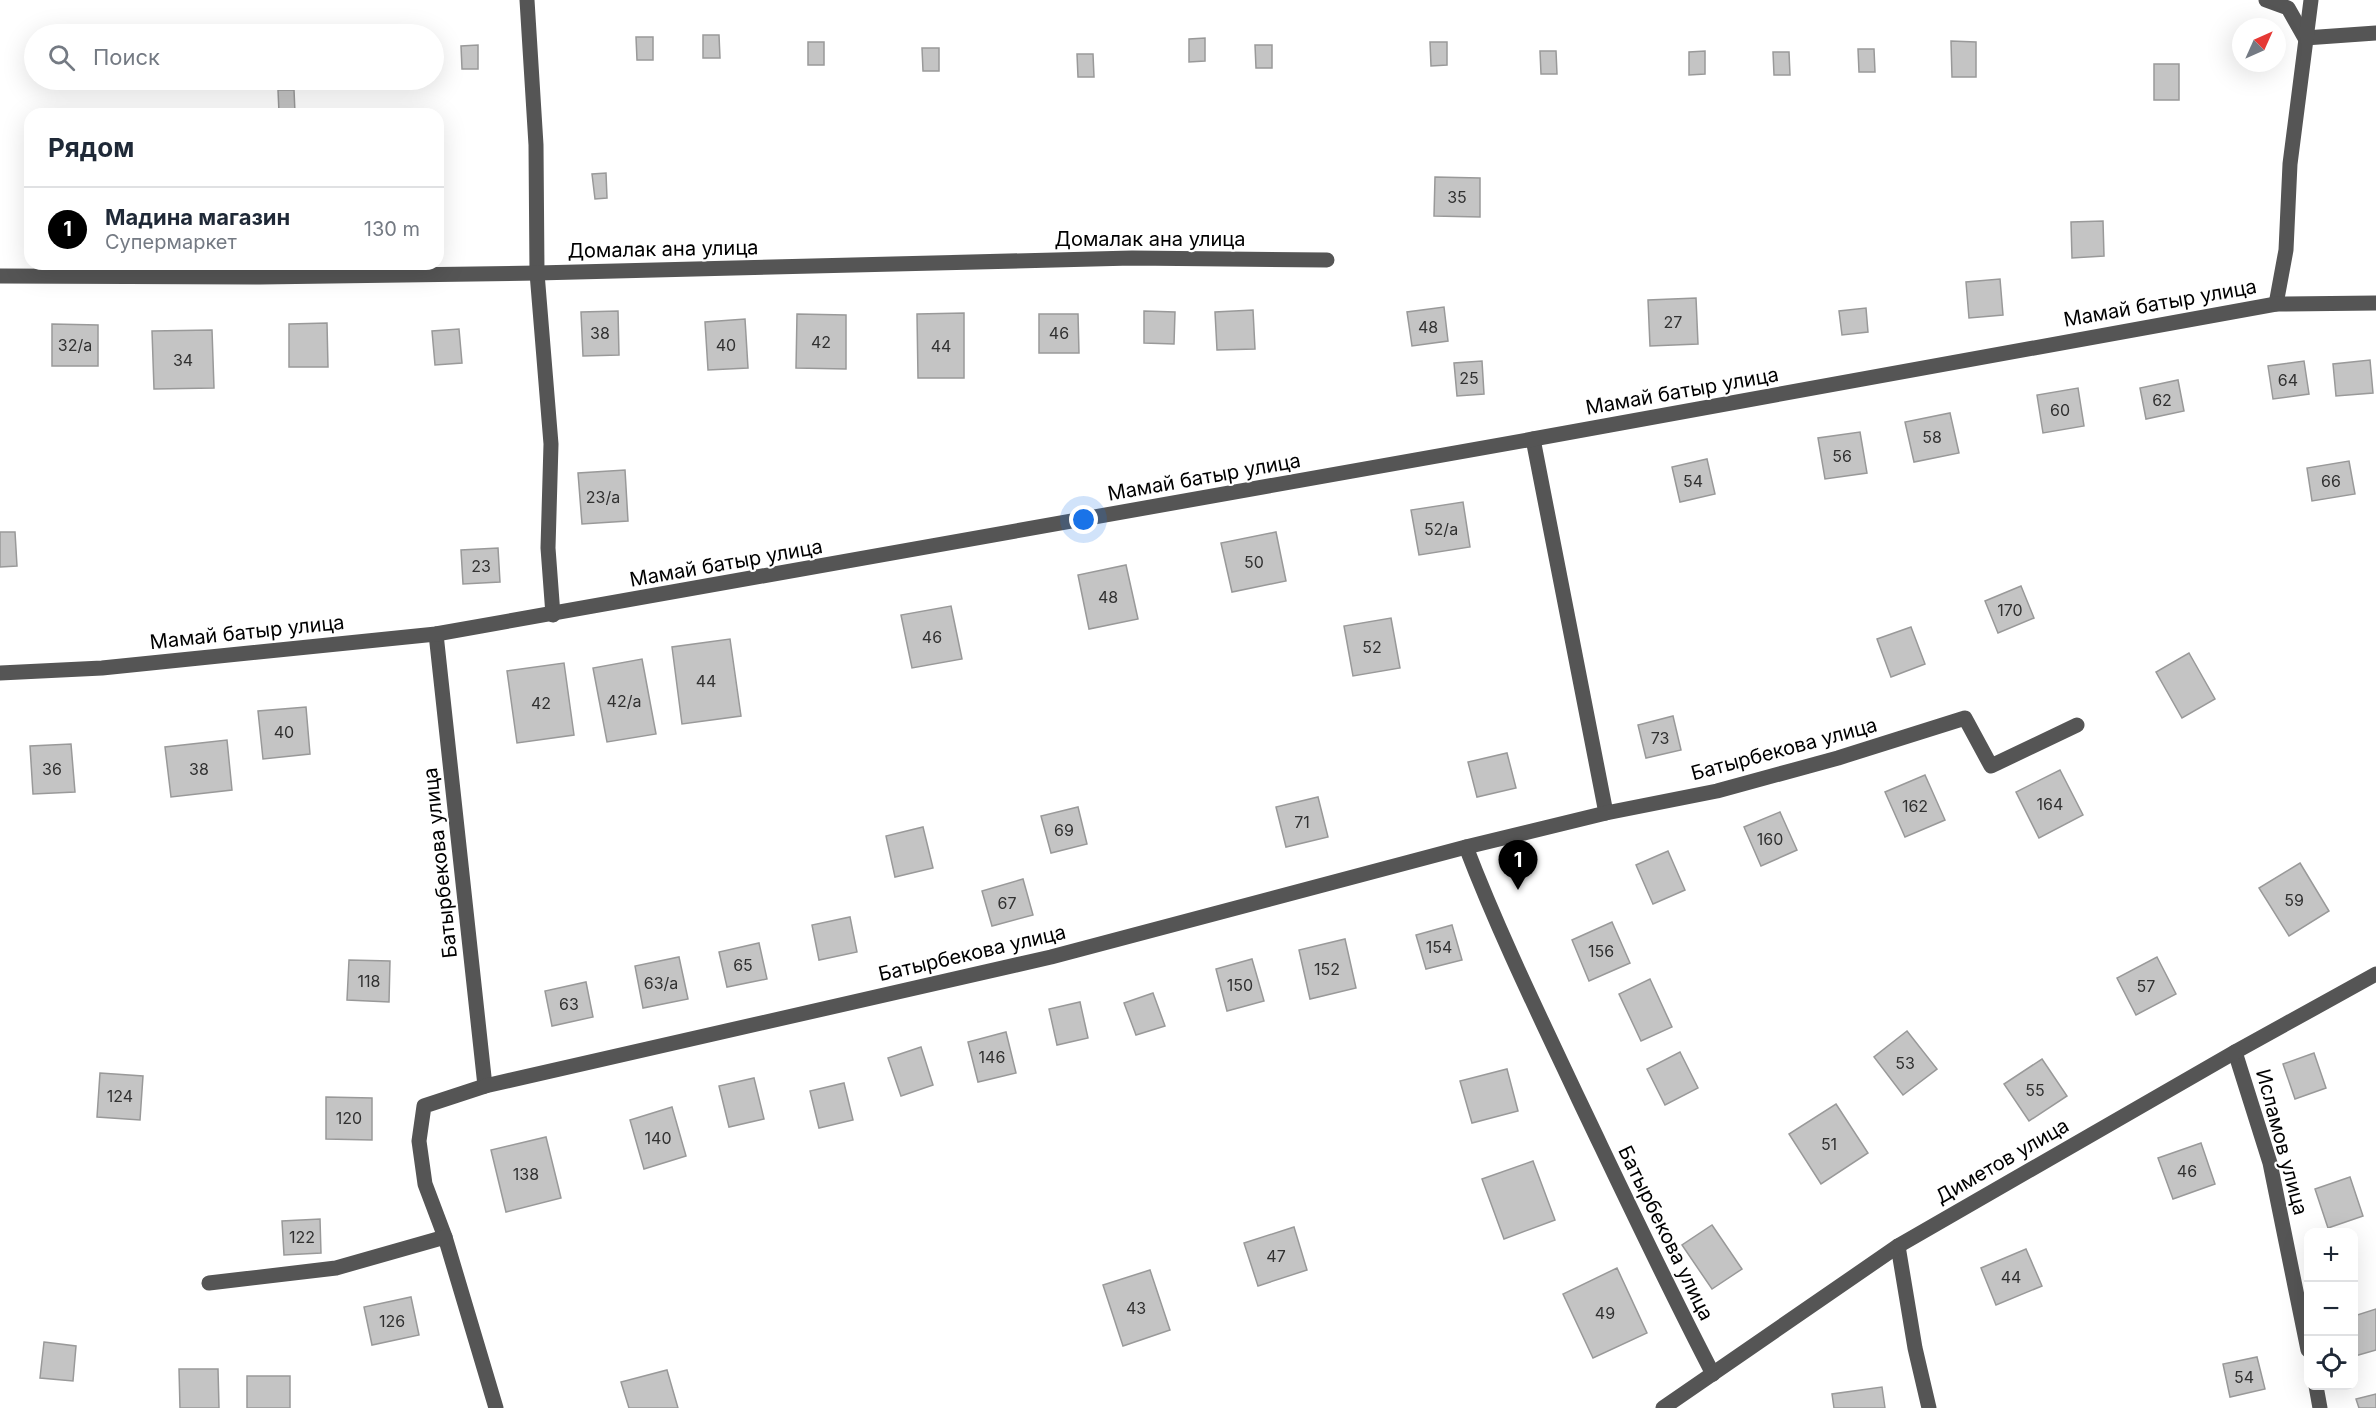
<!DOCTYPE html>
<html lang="ru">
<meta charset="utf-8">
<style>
:root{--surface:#fff;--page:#f2f2f3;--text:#1f2937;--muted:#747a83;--line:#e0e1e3;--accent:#000}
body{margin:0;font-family:Inter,sans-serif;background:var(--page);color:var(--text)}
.controls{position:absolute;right:18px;bottom:18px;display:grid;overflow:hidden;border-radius:12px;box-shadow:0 6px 24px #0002}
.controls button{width:54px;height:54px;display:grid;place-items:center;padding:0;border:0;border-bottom:2px solid var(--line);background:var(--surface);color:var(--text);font:30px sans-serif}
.compass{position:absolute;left:2232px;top:18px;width:54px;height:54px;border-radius:50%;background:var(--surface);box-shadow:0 6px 24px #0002;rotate:45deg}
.you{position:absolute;left:1084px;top:520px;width:21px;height:21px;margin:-15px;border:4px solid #fff;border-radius:50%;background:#1a73e8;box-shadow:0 0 0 9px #1a73e833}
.badge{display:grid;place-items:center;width:39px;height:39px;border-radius:50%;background:var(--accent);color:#fff;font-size:20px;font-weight:700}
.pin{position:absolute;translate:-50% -50px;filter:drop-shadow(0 2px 3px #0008)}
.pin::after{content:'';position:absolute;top:32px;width:21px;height:18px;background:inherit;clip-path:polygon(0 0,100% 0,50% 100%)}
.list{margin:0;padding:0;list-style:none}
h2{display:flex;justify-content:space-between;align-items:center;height:78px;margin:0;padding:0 24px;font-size:26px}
h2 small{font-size:20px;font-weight:400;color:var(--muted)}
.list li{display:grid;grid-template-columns:39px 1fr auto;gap:18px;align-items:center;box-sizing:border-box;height:84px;padding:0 24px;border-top:2px solid var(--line)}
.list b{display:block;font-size:22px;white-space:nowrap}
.list p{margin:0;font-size:20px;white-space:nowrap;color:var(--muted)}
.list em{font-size:20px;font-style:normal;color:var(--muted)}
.icon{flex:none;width:33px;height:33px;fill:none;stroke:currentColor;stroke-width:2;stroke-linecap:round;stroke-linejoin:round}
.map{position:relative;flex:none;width:2376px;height:1408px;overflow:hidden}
.search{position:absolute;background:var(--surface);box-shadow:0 6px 24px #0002;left:24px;top:24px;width:420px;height:66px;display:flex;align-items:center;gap:15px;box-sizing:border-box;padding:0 21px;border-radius:33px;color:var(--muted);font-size:22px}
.panel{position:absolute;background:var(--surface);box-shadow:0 6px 24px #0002;left:24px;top:108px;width:420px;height:162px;border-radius:18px}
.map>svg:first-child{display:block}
.building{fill:#c4c4c4;stroke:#999;stroke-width:1.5}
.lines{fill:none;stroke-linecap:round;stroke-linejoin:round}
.minor{stroke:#555;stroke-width:15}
.labels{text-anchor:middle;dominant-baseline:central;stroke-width:4.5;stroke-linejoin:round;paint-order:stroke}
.number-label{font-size:16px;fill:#313131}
.street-label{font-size:20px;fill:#000;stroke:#fff}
</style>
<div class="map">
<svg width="2376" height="1408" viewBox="0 0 2376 1408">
<rect width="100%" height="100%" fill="#fff"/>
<g class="building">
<path d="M 703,35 L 719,35 L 720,58 L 703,58 Z"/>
<path d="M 636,37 L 653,37 L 653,60 L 637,60 Z"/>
<path d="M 1205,38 L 1205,61 L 1189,62 L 1189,39 Z"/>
<path d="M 1951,41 L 1976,42 L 1976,77 L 1952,77 Z"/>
<rect x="808" y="42" width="16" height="23"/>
<path d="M 1430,42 L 1447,42 L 1447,65 L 1431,66 Z"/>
<path d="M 478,45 L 478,69 L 462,69 L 461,46 Z"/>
<path d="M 1255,45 L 1272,45 L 1272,68 L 1256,68 Z"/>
<path d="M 922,48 L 939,48 L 939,71 L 923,71 Z"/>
<path d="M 1858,49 L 1874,49 L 1875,72 L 1859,72 Z"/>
<path d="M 1540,51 L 1556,51 L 1557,74 L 1541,74 Z"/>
<path d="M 1705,51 L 1705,74 L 1689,75 L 1689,52 Z"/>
<path d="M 1773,52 L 1789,52 L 1790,75 L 1774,75 Z"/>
<path d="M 1077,54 L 1093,54 L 1094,77 L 1078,77 Z"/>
<rect x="2154" y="64" width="25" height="36"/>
<path d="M 344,80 L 361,80 L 361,87 L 345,87 Z"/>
<path d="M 278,90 L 294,90 L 295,113 L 279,113 Z"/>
<path d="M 606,173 L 607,198 L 595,199 L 592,174 Z"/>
<path d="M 1435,177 L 1480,178 L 1480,217 L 1434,216 Z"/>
<path d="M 2103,221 L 2104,256 L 2072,258 L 2071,222 Z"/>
<path d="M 2000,279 L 2003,315 L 1969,318 L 1966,282 Z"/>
<path d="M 1696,298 L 1698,344 L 1650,346 L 1648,300 Z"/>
<path d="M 1444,307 L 1448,341 L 1412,346 L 1407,312 Z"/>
<path d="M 1866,308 L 1868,332 L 1842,335 L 1839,311 Z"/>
<path d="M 1253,310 L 1255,349 L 1217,350 L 1215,312 Z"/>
<path d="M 618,311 L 619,355 L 583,356 L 581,312 Z"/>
<path d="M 1144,311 L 1175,312 L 1174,344 L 1144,343 Z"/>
<path d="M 964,313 L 964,378 L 918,378 L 917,314 Z"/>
<path d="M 797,314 L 846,315 L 846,369 L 796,368 Z"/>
<path d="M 1039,314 L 1078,314 L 1079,353 L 1039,353 Z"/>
<path d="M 745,319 L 748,368 L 708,370 L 705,322 Z"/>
<path d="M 327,323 L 328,367 L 289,367 L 289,324 Z"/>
<path d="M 52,324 L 98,325 L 98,366 L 52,366 Z"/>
<path d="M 459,329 L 462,363 L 435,365 L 432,331 Z"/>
<path d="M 212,330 L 214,388 L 154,389 L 152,331 Z"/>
<path d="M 2370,360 L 2373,393 L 2336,396 L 2333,364 Z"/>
<path d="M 1482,361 L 1484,394 L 1457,396 L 1454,363 Z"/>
<path d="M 2304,361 L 2309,394 L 2273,399 L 2268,366 Z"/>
<path d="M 2178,380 L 2184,411 L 2146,419 L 2140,388 Z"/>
<path d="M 2078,388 L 2084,426 L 2043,433 L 2037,395 Z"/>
<path d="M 1950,413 L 1959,453 L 1914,462 L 1905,422 Z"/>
<path d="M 1860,432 L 1867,473 L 1825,479 L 1818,438 Z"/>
<path d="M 1707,459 L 1715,494 L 1680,502 L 1672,467 Z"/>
<path d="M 2349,461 L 2355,494 L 2312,501 L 2307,468 Z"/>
<path d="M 625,470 L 628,521 L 582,524 L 578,473 Z"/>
<path d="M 1463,502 L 1470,547 L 1419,555 L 1411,510 Z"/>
<path d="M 0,532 L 15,532 L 17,566 L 0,567 Z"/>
<path d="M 1276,532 L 1286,581 L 1232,592 L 1221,543 Z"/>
<path d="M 498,548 L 500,582 L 463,584 L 461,550 Z"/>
<path d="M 1126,565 L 1138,619 L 1089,629 L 1078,575 Z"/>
<path d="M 2021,586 L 2034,618 L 1998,633 L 1985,601 Z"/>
<path d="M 951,606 L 962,659 L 912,668 L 901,615 Z"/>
<path d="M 1391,618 L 1400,668 L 1353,676 L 1344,626 Z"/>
<path d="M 1911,627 L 1925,664 L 1891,677 L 1877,639 Z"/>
<path d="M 730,639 L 741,716 L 682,724 L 672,647 Z"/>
<path d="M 2189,653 L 2215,699 L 2182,718 L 2156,672 Z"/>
<path d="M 642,659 L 656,734 L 607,742 L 593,668 Z"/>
<path d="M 564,663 L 574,735 L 517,743 L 507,671 Z"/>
<path d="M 306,707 L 310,754 L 263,759 L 258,711 Z"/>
<path d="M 1673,716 L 1681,750 L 1646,758 L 1638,725 Z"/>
<path d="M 227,740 L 232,790 L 171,797 L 165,747 Z"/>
<path d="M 71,744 L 75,792 L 33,794 L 30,746 Z"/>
<path d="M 1507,753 L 1516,788 L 1477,797 L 1468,762 Z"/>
<path d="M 2060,770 L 2083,815 L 2039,838 L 2016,792 Z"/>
<path d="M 1925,775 L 1945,820 L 1905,837 L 1885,792 Z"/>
<path d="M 1318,797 L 1328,837 L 1286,847 L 1276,807 Z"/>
<path d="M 1078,807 L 1087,844 L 1051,853 L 1041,816 Z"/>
<path d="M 1780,812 L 1797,850 L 1761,866 L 1744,827 Z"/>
<path d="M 923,827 L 933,868 L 895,877 L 886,836 Z"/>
<path d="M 1668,851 L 1685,890 L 1653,904 L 1636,865 Z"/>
<path d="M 2300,863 L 2329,911 L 2289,936 L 2259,888 Z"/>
<path d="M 1023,879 L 1033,915 L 992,926 L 982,891 Z"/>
<path d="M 850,917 L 857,952 L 819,960 L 812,925 Z"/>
<path d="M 1612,922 L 1630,963 L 1589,981 L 1572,940 Z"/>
<path d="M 1452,925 L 1462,960 L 1426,969 L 1416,935 Z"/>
<path d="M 1345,939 L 1356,988 L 1310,999 L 1299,950 Z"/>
<path d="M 759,943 L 767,979 L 727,987 L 719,952 Z"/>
<path d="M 679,957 L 688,999 L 643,1008 L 635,966 Z"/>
<path d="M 2157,957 L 2176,994 L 2136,1015 L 2117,978 Z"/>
<path d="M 1252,959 L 1264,1001 L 1227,1011 L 1216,969 Z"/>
<path d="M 349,960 L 390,961 L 389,1002 L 347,1000 Z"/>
<path d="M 1650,979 L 1672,1027 L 1641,1041 L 1619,994 Z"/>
<path d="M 586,982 L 593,1017 L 552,1026 L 545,991 Z"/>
<path d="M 1153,993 L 1165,1026 L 1136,1035 L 1124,1003 Z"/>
<path d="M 1080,1002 L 1088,1038 L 1057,1045 L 1049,1009 Z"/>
<path d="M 1907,1031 L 1937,1069 L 1903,1095 L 1874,1057 Z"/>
<path d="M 1006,1032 L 1016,1073 L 978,1082 L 968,1042 Z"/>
<path d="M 921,1047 L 933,1085 L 901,1096 L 888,1058 Z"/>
<path d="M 1680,1052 L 1698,1088 L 1665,1105 L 1647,1069 Z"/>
<path d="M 2314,1053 L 2326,1088 L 2295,1099 L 2283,1064 Z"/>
<path d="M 2042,1059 L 2067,1096 L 2029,1121 L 2004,1084 Z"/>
<path d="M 1507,1069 L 1518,1111 L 1472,1123 L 1460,1081 Z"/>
<path d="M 100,1073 L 143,1076 L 140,1120 L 97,1117 Z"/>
<path d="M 754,1078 L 764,1119 L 729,1127 L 719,1086 Z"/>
<path d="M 844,1083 L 853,1120 L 819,1128 L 810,1091 Z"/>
<path d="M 326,1097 L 372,1098 L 372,1140 L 326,1139 Z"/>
<path d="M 1836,1104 L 1868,1153 L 1821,1184 L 1789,1134 Z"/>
<path d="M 672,1107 L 686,1156 L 644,1169 L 630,1120 Z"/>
<path d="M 546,1137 L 561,1198 L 506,1212 L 491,1150 Z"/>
<path d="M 2201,1143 L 2215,1184 L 2173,1199 L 2158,1158 Z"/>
<path d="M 1533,1161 L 1555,1220 L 1504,1239 L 1482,1179 Z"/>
<path d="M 2350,1177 L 2363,1216 L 2328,1228 L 2315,1189 Z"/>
<path d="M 320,1219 L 321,1253 L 284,1255 L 282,1221 Z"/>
<path d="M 1712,1225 L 1742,1269 L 1712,1289 L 1682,1245 Z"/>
<path d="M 1294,1227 L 1307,1270 L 1258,1286 L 1244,1243 Z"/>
<path d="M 2026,1249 L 2042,1286 L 1996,1305 L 1981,1268 Z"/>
<path d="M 1617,1268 L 1647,1333 L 1593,1358 L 1563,1294 Z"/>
<path d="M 1150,1270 L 1170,1330 L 1123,1346 L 1103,1285 Z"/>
<path d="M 411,1297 L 419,1335 L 372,1345 L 364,1307 Z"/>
<path d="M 2376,1309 L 2376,1350 L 2355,1356 L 2354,1350 L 2354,1316 Z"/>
<path d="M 44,1342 L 76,1346 L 73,1381 L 40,1378 Z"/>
<path d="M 2257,1357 L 2265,1389 L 2230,1397 L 2223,1364 Z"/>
<path d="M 179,1369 L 218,1369 L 219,1408 L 180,1408 Z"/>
<path d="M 667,1370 L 678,1408 L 629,1408 L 621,1382 Z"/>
<rect x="247" y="1376" width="43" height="32"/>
<path d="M 1882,1387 L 1885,1408 L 1834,1408 L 1832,1394 Z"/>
<path d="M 2376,1394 L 2376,1408 L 2359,1408 L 2356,1399 Z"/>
</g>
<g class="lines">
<g class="minor">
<path d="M 527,0 L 536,145 L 537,273 L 551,444 L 548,548 L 553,615"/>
<path d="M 2266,0 L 2288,8 L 2305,38 L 2376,33"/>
<path d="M 0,276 L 260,277 L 537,273 L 1132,258 L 1327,260"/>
<path d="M 2276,304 L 2286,250 L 2290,164 L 2311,0"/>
<path d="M 1533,439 L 1606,813"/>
<path d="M 436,634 L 485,1086 L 424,1106 L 419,1141 L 425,1184 L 445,1237 L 496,1408"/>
<path d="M 0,673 L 102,668 L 436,634 L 1533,439 L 2276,304 L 2376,303"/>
<path d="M 1466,847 C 1499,933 1540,1017 1579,1100 C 1623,1192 1666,1284 1713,1374"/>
<path d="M 2235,1052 L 2270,1163 L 2308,1350"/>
<path d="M 485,1086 L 1051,957 L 1466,847 L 1606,813 L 1717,791 L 1838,758 L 1965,718 L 1991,766 L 2077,725"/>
<path d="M 1898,1246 L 1915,1348 L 1929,1408"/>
<path d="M 209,1283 L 336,1268 L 445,1237"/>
<path d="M 2316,1386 L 2320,1408"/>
<path d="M 1663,1408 L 1898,1246 L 2235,1052 L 2376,974"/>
</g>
</g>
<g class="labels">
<g class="number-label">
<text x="1457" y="197">35</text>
<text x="1673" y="322">27</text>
<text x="1428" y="327">48</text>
<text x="600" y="333">38</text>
<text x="1059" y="333">46</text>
<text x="821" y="342">42</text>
<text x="75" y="345">32/а</text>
<text x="726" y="345">40</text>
<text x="941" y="346">44</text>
<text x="183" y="360">34</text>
<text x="1469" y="378">25</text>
<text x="2288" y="380">64</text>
<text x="2162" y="400">62</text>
<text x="2060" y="410">60</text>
<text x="1932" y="437">58</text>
<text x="1842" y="456">56</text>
<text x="1693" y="481">54</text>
<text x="2331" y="481">66</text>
<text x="603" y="497">23/а</text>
<text x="1441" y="529">52/а</text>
<text x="1254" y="562">50</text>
<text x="481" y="566">23</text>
<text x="1108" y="597">48</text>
<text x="2010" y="610">170</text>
<text x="932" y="637">46</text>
<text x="1372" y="647">52</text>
<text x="706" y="681">44</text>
<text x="624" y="701">42/а</text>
<text x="541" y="703">42</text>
<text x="284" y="732">40</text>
<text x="1660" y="738">73</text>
<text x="52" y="769">36</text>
<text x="199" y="769">38</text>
<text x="2050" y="804">164</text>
<text x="1915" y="806">162</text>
<text x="1302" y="822">71</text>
<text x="1064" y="830">69</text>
<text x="1770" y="839">160</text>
<text x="2294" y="900">59</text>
<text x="1007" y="903">67</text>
<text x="1439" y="947">154</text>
<text x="1601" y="951">156</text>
<text x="743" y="965">65</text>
<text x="1327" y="969">152</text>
<text x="369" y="981">118</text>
<text x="661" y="983">63/а</text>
<text x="1240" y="985">150</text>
<text x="2146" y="986">57</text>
<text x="569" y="1004">63</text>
<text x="992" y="1057">146</text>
<text x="1905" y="1063">53</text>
<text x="2035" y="1090">55</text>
<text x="120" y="1096">124</text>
<text x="349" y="1118">120</text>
<text x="658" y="1138">140</text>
<text x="1829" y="1144">51</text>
<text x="2187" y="1171">46</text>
<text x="526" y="1174">138</text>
<text x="302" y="1237">122</text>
<text x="1276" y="1256">47</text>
<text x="2011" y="1277">44</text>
<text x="1136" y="1308">43</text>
<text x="1605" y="1313">49</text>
<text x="392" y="1321">126</text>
<text x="2244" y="1377">54</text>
</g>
<g class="street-label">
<text x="1150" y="239">Домалак ана улица</text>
<text transform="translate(663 249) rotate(-1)">Домалак ана улица</text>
<text transform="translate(2160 303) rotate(-10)">Мамай батыр улица</text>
<text transform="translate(1682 391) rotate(-10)">Мамай батыр улица</text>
<text transform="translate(1204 477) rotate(-10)">Мамай батыр улица</text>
<text transform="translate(726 563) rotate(-10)">Мамай батыр улица</text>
<text transform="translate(247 632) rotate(-6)">Мамай батыр улица</text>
<text transform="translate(1784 749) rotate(-15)">Батырбекова улица</text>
<text transform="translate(440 863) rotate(-96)">Батырбекова улица</text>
<text transform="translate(972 953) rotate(-13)">Батырбекова улица</text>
<text transform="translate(2282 1142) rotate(75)">Исламов улица</text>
<text transform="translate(2002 1161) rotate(-30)">Диметов улица</text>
<text transform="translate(1666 1233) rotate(64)">Батырбекова улица</text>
</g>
</g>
</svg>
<div class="controls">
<button>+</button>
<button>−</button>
<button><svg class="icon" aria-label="locate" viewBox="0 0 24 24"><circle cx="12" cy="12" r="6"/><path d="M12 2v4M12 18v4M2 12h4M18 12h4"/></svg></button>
</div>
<svg class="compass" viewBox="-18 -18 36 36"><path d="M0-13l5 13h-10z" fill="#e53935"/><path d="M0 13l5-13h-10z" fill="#747a83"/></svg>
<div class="you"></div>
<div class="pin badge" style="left:1518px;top:890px">1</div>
<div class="search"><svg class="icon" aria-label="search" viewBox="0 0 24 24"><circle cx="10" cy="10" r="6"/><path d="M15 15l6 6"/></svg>Поиск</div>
<section class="panel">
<h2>Рядом<small></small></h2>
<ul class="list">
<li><span class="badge">1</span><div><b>Мадина магазин</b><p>Супермаркет</p></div><em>130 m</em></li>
</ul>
</section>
</div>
